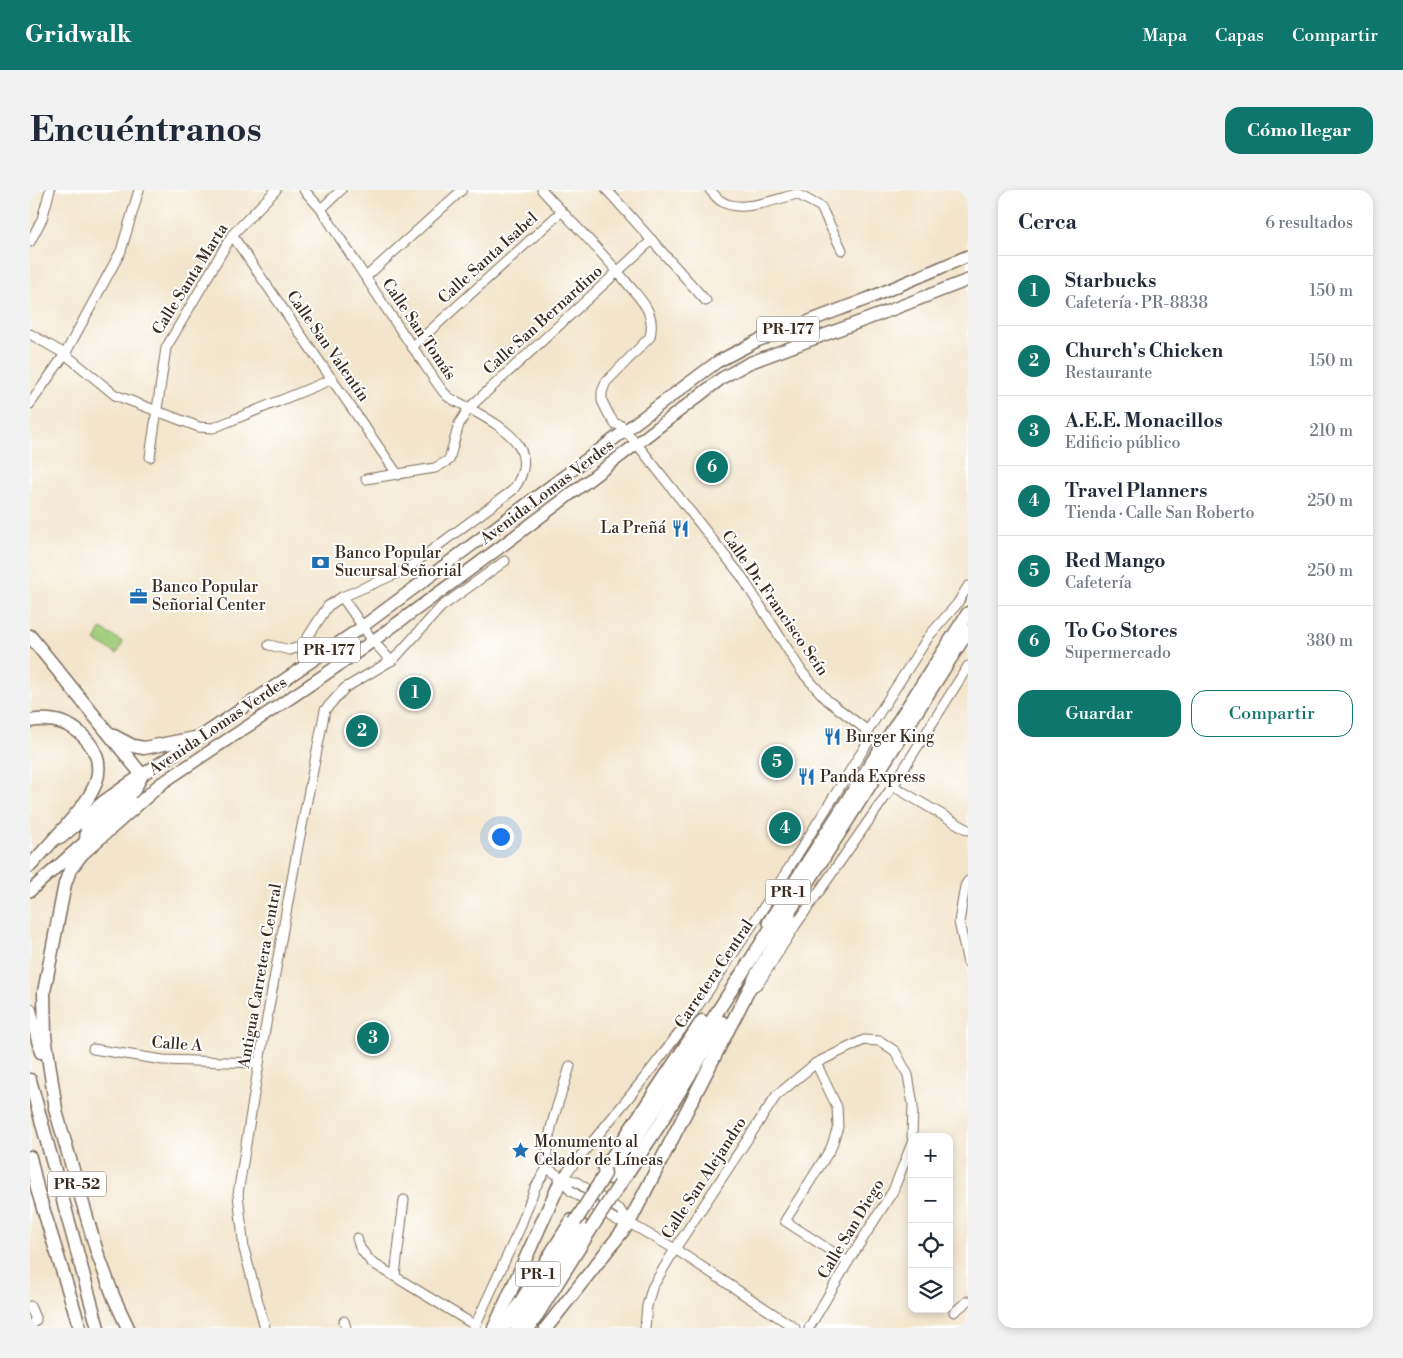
<!DOCTYPE html>
<html lang="es">
<meta charset="utf-8">
<style>
:root{--surface:#fff;--page:#f2f2f3;--text:#1f2937;--muted:#747a83;--line:#e0e1e3;--accent:#0f766e}
body{margin:0;font-family:"Libre Bodoni",serif;background:var(--page);color:var(--text)}
.controls{position:absolute;right:15px;bottom:15px;display:grid;overflow:hidden;border-radius:10px;box-shadow:0 2px 8px #0003}
.controls button{width:45px;height:45px;display:grid;place-items:center;padding:0;border:0;border-bottom:1px solid var(--line);background:var(--surface);color:var(--text);font:25px sans-serif}
.you{position:absolute;left:470px;top:646px;width:18px;height:18px;margin:-12px;border:4px solid #fff;border-radius:50%;background:#1a73e8;box-shadow:0 0 0 8px #1a73e833}
.badge{display:grid;place-items:center;width:32px;height:32px;border-radius:50%;background:var(--accent);color:#fff;font-size:16px;font-weight:700}
.pin{position:absolute;translate:-50% -50%;border:2px solid #fff;box-shadow:0 1px 5px #0006}
.list{margin:0;padding:0;list-style:none}
h2{display:flex;justify-content:space-between;align-items:center;height:65px;margin:0;padding:0 20px;font-size:21px}
h2 small{font-size:16px;font-weight:400;color:var(--muted)}
.list li{display:grid;grid-template-columns:32px 1fr auto;gap:15px;align-items:center;box-sizing:border-box;height:70px;padding:0 20px;border-top:1px solid var(--line)}
.list b{display:block;font-size:19px;white-space:nowrap}
.list p{margin:0;font-size:16px;white-space:nowrap;color:var(--muted)}
.list em{font-size:16px;font-style:normal;color:var(--muted)}
.actions{display:flex;gap:10px;padding:15px 20px}
.actions a{flex:1;padding:11px 0;border:1px solid var(--accent);border-radius:15px;text-align:center;font-size:18px;color:var(--accent)}
.actions .main{background:var(--accent);color:#fff}
.icon{flex:none;width:28px;height:28px;fill:none;stroke:currentColor;stroke-width:2;stroke-linecap:round;stroke-linejoin:round}
.map{position:relative;flex:none;width:938px;height:1138px;overflow:hidden;border-radius:15px}
header{display:flex;align-items:center;gap:30px;box-sizing:border-box;height:70px;padding:0 25px;background:var(--accent);color:#fff}
header strong{font-size:24px}
nav{display:flex;gap:28px;margin-inline-start:auto;font-size:18px}
.intro{display:flex;align-items:center;justify-content:space-between;box-sizing:border-box;height:120px;padding:0 30px}
h1{margin:0;font-size:35px}
.button{padding:12px 22px;border-radius:15px;background:var(--accent);color:#fff;font-size:18px;font-weight:700}
main{display:flex;gap:30px;padding:0 30px}
aside{flex:1;background:var(--surface);border-radius:15px;box-shadow:0 2px 8px #0003}
.map>svg:first-child{display:block}
.pitch{fill:#a0cc79;stroke:#6e7b4c}
.lines{fill:none;stroke-linecap:round;stroke-linejoin:round}
.minor-casing{stroke:#7b6b5b;stroke-width:11}
.major-casing{stroke:#7b6b5b;stroke-width:14}
.highway-casing{stroke:#7b6b5b;stroke-width:15}
.minor{stroke:#fff;stroke-width:9}
.major{stroke:#fff;stroke-width:11}
.highway{stroke:#fff;stroke-width:12}
.highway-bridge-casing{stroke:#7b6b5b;stroke-width:15;stroke-linecap:butt}
.highway-bridge{stroke:#fff;stroke-width:12}
.labels{text-anchor:middle;dominant-baseline:central;stroke-width:4;stroke-linejoin:round;paint-order:stroke}
.shield{fill:#fff;stroke:#766a62;stroke-width:1}
.shield-label{font-size:15px;font-weight:bold;fill:#3b2a1e}
.street-label{font-size:16px;fill:#3b2a1e;stroke:#fff}
.poi-label{font-size:16px;fill:#3b2a1e;stroke:#fff;text-anchor:start}
</style>
<header>
<strong>Gridwalk</strong>
<nav><a>Mapa</a><a>Capas</a><a>Compartir</a></nav>
</header>
<div class="intro"><h1>Encuéntranos</h1><a class="button">Cómo llegar</a></div>
<main>
<div class="map">
<svg width="938" height="1138" viewBox="0 0 938 1138">
<rect width="100%" height="100%" fill="#fff"/>
<filter id="ink" filterUnits="userSpaceOnUse"><feTurbulence type="fractalNoise" baseFrequency=".02" numOctaves="2"/><feDisplacementMap in="SourceGraphic" scale="10" xChannelSelector="R" yChannelSelector="G"/><feConvolveMatrix kernelMatrix="1 2 1 2 8 2 1 2 1" color-interpolation-filters="sRGB"/></filter>
<filter id="wash" filterUnits="userSpaceOnUse"><feTurbulence type="fractalNoise" baseFrequency=".0096" numOctaves="4" result="noise"/><feDisplacementMap in="SourceGraphic" scale="20" xChannelSelector="R" yChannelSelector="G"/><feGaussianBlur stdDeviation="1.12" result="paint"/><feColorMatrix in="noise" values="0 0 0 0 0 0 0 0 0 0 0 0 0 0 0 0 0 1.4 0 .05"/><feComposite in="paint" operator="in"/></filter>
<g filter="url(#wash)">
<rect width="100%" height="100%" fill="#f2e5cb"/>
<path class="pitch" d="M 71,439 L 93,452 L 87,464 L 65,451 Z"/>
</g>
<g filter="url(#ink)">
<g class="lines">
<defs>
<g id="minor">
<path d="M 512,0 C 540,31 571,60 597,93 C 604,102 613,110 618,121 C 622,129 622,138 620,147 L 576,192 L 572,202 L 572,211 L 579,225 L 585,234 L 590,235 L 607,254 L 712,387 L 772,482 L 797,510 L 834,538 L 840,549 C 778,647 718,746 651,840 C 614,891 573,939 532,988"/>
<path d="M 577,0 L 676,111"/>
<path d="M 680,0 C 683,3 687,9 691,11 C 710,24 746,9 767,4 L 791,17 L 812,60"/>
<path d="M 291,19 L 311,0"/>
<path d="M 202,45 L 368,285"/>
<path d="M 0,52 L 12,29 L 20,0"/>
<path d="M 336,87 L 432,0"/>
<path d="M 0,144 L 35,164 L 85,205 L 169,237 L 183,238 L 303,189"/>
<path d="M 382,157 L 531,22"/>
<path d="M 0,214 L 35,164 L 91,61 L 109,0"/>
<path d="M 120,267 L 136,158 L 202,45 L 246,0"/>
<path d="M 336,289 L 405,278 L 419,270 L 429,234 L 439,218 L 622,50"/>
<path d="M 312,407 L 343,451 L 361,471"/>
<path d="M 239,455 L 260,460 L 272,456 L 298,416 L 312,407 L 375,380 L 483,300 C 492,288 498,274 490,258 C 482,241 453,226 437,217 C 431,213 422,210 417,206 C 409,198 395,175 388,165 C 354,117 323,68 291,19 L 274,0"/>
<path d="M 837,542 L 899,446 L 927,414 L 938,396"/>
<path d="M 863,596 L 938,640"/>
<path d="M 938,691 L 935,696 L 929,732 L 938,773"/>
<path d="M 725,796 L 729,793 L 765,736 L 863,596 L 938,476"/>
<path d="M 63,859 L 133,870 L 229,873"/>
<path d="M 786,873 L 807,917 L 808,937 L 801,958 L 755,1031 L 818,1072"/>
<path d="M 517,978 C 514,946 531,907 540,876"/>
<path d="M 517,978 L 532,988 L 545,991 L 590,1020 L 599,1033"/>
<path d="M 532,988 L 541,1001 L 586,1030 L 599,1033 L 645,1059 L 765,1138"/>
<path d="M 327,1048 L 330,1058 L 341,1072 L 446,1136"/>
<path d="M 365,1086 L 374,1010"/>
<path d="M 0,1116 L 6,1130 L 0,1136"/>
<path d="M 924,1122 L 938,1111"/>
<path d="M 314,1131 L 316,1138"/>
<path d="M 235,1138 L 214,1059 L 208,1004 L 229,873 L 268,656 L 295,520 L 315,498 L 364,469 L 411,417 L 475,371"/>
<path d="M 444,1138 L 489,1040 L 505,998 L 517,978"/>
<path d="M 615,1138 L 617,1116 L 622,1098 L 645,1059 L 746,906 L 786,873 L 834,850 L 850,851 L 865,861 L 878,885 L 883,915 L 882,947"/>
<path d="M 779,1138 L 818,1072 L 863,1001 L 882,953"/>
</g>
<g id="major">
<path d="M 125,598 C 198,548 273,502 344,450 C 462,365 577,277 692,188 L 719,173 L 848,125 L 938,90"/>
<path d="M 31,648 L 74,611 L 101,592 L 170,547 L 332,437 L 687,172 L 727,151 L 837,109 L 938,66"/>
<path d="M 0,701 L 86,624 L 103,613"/>
</g>
<g id="highway">
<path d="M 0,446 L 112,585 L 104,600 L 57,637 L 56,651"/>
<path d="M 0,531 C 18,528 36,531 50,543 C 87,577 61,607 36,636 C 24,649 12,663 0,676"/>
<path d="M 84,546 L 103,556 L 114,558 L 170,547"/>
<path d="M 756,727 L 938,441"/>
<path d="M 739,732 L 938,423"/>
<path d="M 0,820 L 11,862"/>
<path d="M 0,890 L 68,1138"/>
<path d="M 25,918 L 67,1062 L 84,1108 L 98,1138"/>
<path d="M 27,926 L 15,846 L 14,802 L 35,694 L 40,680 L 52,664 L 132,593"/>
<path d="M 0,967 L 8,1002 L 50,1138"/>
<path d="M 574,979 L 672,831"/>
<path d="M 590,994 L 628,937 L 692,832"/>
<path d="M 464,1138 L 532,988"/>
<path d="M 474,1138 L 542,1030"/>
<path d="M 487,1138 L 551,1035"/>
<path d="M 499,1138 L 561,1039"/>
<path d="M 516,1138 L 599,1033 L 730,778 L 760,730 L 759,721 L 746,730 L 581,988"/>
</g>
</defs>
<use href="#minor" class="minor-casing"/>
<use href="#major" class="major-casing"/>
<use href="#highway" class="highway-casing"/>
<use href="#minor" class="minor"/>
<use href="#major" class="major"/>
<use href="#highway" class="highway"/>
<defs>
<g id="highway-bridge">
<path d="M 545,1032 L 575,984 L 574,979"/>
<path d="M 561,1039 L 590,994"/>
</g>
</defs>
<use href="#highway-bridge" class="highway-bridge-casing"/>
<use href="#highway-bridge" class="highway-bridge"/>
</g>
</g>
<defs>
<symbol id="restaurant-bare" viewBox="-9 -9 18 18"><path d="M-5-6h1v4h1v-4h1v4h1v-4h1v5L-1.5 .5V6h-2V.5L-5-1ZM5-6V6H3V1.5H1.5Q1.5-4 5-6Z" fill="#1f6fb2" stroke="#fff" stroke-width="2.5" paint-order="stroke"/></symbol>
<symbol id="bank-bare" viewBox="-9 -9 18 18"><path d="M-6-4H6V4H-6ZM0-2.3a2.3 2.3 0 1 0 0 4.6a2.3 2.3 0 1 0 0-4.6Z" fill="#1f6fb2" stroke="#fff" stroke-width="2.5" paint-order="stroke"/></symbol>
<symbol id="office-bare" viewBox="-9 -9 18 18"><path d="M-6-3h4V-5.5h4V-3h4V5H-6ZM-1-4.5V-3h2v-1.5ZM-6 0V1H6V0Z" fill="#1f6fb2" stroke="#fff" stroke-width="2.5" paint-order="stroke"/></symbol>
<symbol id="sight-bare" viewBox="-9 -9 18 18"><path d="M0-6L1.8-2.2L6-1.7L2.9 1.2L3.7 5.4L0 3.3L-3.7 5.4L-2.9 1.2L-6-1.7L-1.8-2.2Z" fill="#1f6fb2" stroke="#fff" stroke-width="2.5" paint-order="stroke"/></symbol>
</defs>
<g fill-rule="evenodd">
<use href="#restaurant-bare" x="638" y="326" width="25" height="25"/>
<use href="#bank-bare" x="278" y="360" width="25" height="25"/>
<use href="#office-bare" x="96" y="394" width="25" height="25"/>
<use href="#restaurant-bare" x="790" y="534" width="25" height="25"/>
<use href="#restaurant-bare" x="764" y="574" width="25" height="25"/>
<use href="#sight-bare" x="478" y="948" width="25" height="25"/>
</g>
<g class="labels">
<g class="shield">
<rect x="727" y="126.5" width="62" height="25" rx="4"/>
<rect x="268" y="447.5" width="62" height="25" rx="4"/>
<rect x="735.5" y="689.5" width="45" height="25" rx="4"/>
<rect x="18" y="981.5" width="58" height="25" rx="4"/>
<rect x="485.5" y="1071.5" width="45" height="25" rx="4"/>
</g>
<g class="shield-label">
<text x="758" y="139">PR-177</text>
<text x="299" y="460">PR-177</text>
<text x="758" y="702">PR-1</text>
<text x="47" y="994">PR-52</text>
<text x="508" y="1084">PR-1</text>
</g>
<g class="street-label">
<text transform="translate(458 68) rotate(-42)">Calle Santa Isabel</text>
<text transform="translate(160 89) rotate(-58)">Calle Santa Marta</text>
<text transform="translate(513 130) rotate(-42)">Calle San Bernardino</text>
<text transform="translate(389 139) rotate(56)">Calle San Tomás</text>
<text transform="translate(298 156) rotate(55)">Calle San Valentín</text>
<text transform="translate(517 302) rotate(-37)">Avenida Lomas Verdes</text>
<text transform="translate(745 413) rotate(55)">Calle Dr. Francisco Seín</text>
<text transform="translate(188 536) rotate(-34)">Avenida Lomas Verdes</text>
<text transform="translate(684 784) rotate(-56)">Carretera Central</text>
<text transform="translate(230 786) rotate(-80)">Antigua Carretera Central</text>
<text transform="translate(147 854) rotate(4)">Calle A</text>
<text transform="translate(674 988) rotate(-57)">Calle San Alejandro</text>
<text transform="translate(821 1039) rotate(-59)">Calle San Diego</text>
</g>
<g class="poi-label">
<text x="636" y="338" text-anchor="end">La Preñá</text>
<text x="305" y="363">Banco Popular<tspan x="305" dy="18">Sucursal Señorial</tspan></text>
<text x="122" y="397">Banco Popular<tspan x="122" dy="18">Señorial Center</tspan></text>
<text x="816" y="547">Burger King</text>
<text x="790" y="587">Panda Express</text>
<text x="504" y="952">Monumento al<tspan x="504" dy="18">Celador de Líneas</tspan></text>
</g>
</g>
</svg>
<div class="controls">
<button>+</button>
<button>−</button>
<button><svg class="icon" aria-label="locate" viewBox="0 0 24 24"><circle cx="12" cy="12" r="6"/><path d="M12 2v4M12 18v4M2 12h4M18 12h4"/></svg></button>
<button><svg class="icon" aria-label="layers" viewBox="0 0 24 24"><path d="M12 4l9 5-9 5-9-5zM3 14l9 5 9-5"/></svg></button>
</div>
<div class="you"></div>
<div class="pin badge" style="left:385px;top:503px">1</div>
<div class="pin badge" style="left:332px;top:541px">2</div>
<div class="pin badge" style="left:343px;top:848px">3</div>
<div class="pin badge" style="left:755px;top:638px">4</div>
<div class="pin badge" style="left:747px;top:572px">5</div>
<div class="pin badge" style="left:682px;top:277px">6</div>
</div>
<aside>
<h2>Cerca<small>6 resultados</small></h2>
<ul class="list">
<li><span class="badge">1</span><div><b>Starbucks</b><p>Cafetería · PR-8838</p></div><em>150 m</em></li>
<li><span class="badge">2</span><div><b>Church's Chicken</b><p>Restaurante</p></div><em>150 m</em></li>
<li><span class="badge">3</span><div><b>A.E.E. Monacillos</b><p>Edificio público</p></div><em>210 m</em></li>
<li><span class="badge">4</span><div><b>Travel Planners</b><p>Tienda · Calle San Roberto</p></div><em>250 m</em></li>
<li><span class="badge">5</span><div><b>Red Mango</b><p>Cafetería</p></div><em>250 m</em></li>
<li><span class="badge">6</span><div><b>To Go Stores</b><p>Supermercado</p></div><em>380 m</em></li>
</ul>
<div class="actions"><a class="main">Guardar</a><a>Compartir</a></div>
</aside>
</main>
